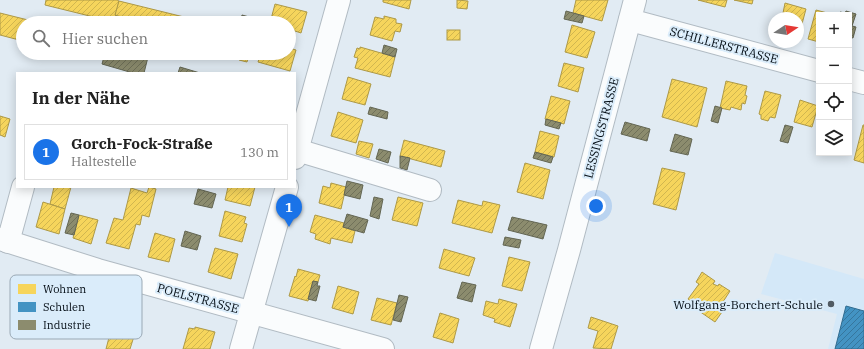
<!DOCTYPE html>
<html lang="de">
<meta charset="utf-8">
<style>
:root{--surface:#fff;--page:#f6f6f6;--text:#222;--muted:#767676;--line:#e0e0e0;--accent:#1a73e8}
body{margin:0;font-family:"IBM Plex Serif",serif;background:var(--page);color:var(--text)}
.controls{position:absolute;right:12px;top:12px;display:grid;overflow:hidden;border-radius:0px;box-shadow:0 2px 10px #0003}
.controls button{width:36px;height:36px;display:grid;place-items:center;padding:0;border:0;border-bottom:1px solid var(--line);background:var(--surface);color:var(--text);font:20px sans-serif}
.compass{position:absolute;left:768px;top:12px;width:36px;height:36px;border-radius:50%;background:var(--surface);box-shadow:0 2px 10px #0003;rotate:78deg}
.you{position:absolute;left:596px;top:206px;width:14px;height:14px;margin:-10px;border:3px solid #fff;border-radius:50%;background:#1a73e8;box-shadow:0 0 0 6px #1a73e833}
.badge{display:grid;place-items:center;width:26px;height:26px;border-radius:50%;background:var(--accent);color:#fff;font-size:13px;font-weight:700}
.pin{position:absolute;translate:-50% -33px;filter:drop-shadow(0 1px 2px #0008)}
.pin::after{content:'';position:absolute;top:21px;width:14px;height:12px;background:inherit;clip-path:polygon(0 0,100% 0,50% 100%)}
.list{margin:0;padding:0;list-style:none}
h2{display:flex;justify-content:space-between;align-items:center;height:52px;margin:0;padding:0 16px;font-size:17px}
h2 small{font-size:13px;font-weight:400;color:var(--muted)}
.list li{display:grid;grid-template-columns:26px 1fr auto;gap:12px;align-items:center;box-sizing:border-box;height:56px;margin:0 8px 8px;padding:0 8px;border:1px solid var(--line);border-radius:0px}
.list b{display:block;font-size:15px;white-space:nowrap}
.list p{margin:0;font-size:13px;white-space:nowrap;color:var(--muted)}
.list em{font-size:13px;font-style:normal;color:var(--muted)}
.icon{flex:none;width:22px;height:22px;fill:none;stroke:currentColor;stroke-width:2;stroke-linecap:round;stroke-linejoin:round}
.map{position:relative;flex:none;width:864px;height:349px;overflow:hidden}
.search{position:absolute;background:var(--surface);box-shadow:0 2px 10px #0003;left:16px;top:16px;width:280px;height:44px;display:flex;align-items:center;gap:10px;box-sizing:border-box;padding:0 14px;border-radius:22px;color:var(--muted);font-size:15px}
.panel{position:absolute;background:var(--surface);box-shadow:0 2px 10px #0003;left:16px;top:72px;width:280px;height:116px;border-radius:0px}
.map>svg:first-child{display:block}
.built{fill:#d4e8f8}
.homes{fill:url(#homes-hatch);stroke:#ad9947}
.schools{fill:url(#schools-hatch);stroke:#306b8f}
.industry{fill:url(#industry-hatch);stroke:#636653}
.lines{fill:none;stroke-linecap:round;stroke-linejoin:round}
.minor-casing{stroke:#b1bbc3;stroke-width:24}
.minor{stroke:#fafcfd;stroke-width:22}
.poi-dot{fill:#515b63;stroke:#daecfa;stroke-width:1.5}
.labels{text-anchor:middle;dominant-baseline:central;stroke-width:4;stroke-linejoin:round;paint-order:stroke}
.street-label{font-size:12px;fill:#040d15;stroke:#daecfa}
.poi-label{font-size:12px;fill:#040d15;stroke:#daecfa;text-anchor:end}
.key{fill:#daecfa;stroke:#9aa9b5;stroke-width:1}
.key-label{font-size:11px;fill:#040d15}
</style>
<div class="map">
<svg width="864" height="349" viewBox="0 0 864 349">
<defs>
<pattern id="homes-hatch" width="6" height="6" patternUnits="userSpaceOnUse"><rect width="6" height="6" fill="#f6d55c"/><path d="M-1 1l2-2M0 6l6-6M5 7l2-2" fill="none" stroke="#d1b64f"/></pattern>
<pattern id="schools-hatch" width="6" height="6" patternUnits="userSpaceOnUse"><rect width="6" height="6" fill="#4393c3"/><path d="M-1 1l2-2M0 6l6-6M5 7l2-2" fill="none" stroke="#36769d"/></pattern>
<pattern id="industry-hatch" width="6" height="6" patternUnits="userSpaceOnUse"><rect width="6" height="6" fill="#8c8c6e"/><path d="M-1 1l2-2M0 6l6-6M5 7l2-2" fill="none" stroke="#707159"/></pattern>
</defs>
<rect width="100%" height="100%" fill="#e1ebf3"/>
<path class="built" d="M 775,253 L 864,279 L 864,349 L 828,349 L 837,314 L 761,294 Z"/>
<g class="homes">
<path d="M 46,0 L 117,0 L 119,1 L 114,22 L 45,5 Z"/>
<path d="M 383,0 L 411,0 L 409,9 L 383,2 Z"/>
<path d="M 457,0 L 468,1 L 467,9 L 457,8 Z"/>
<path d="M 576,0 L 608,0 L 602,21 L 573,13 Z"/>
<path d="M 698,0 L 727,0 L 725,7 Z"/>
<path d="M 734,0 L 753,0 L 752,4 Z"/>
<path d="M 119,1 L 184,17 L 182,23 L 127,23 L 128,19 L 115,15 Z"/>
<path d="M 785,3 L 806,9 L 799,35 L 798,35 L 798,18 L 782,18 Z"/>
<path d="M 275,4 L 307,12 L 301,33 L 289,29 L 289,23 L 270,23 Z"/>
<path d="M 816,10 L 835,15 L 819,15 L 819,42 L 808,39 Z"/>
<path d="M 0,13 L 36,22 L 35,23 L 23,23 L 23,41 L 0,35 Z"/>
<path d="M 384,16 L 396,19 L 396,23 L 402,24 L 400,32 L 395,31 L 392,41 L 370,35 L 375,17 L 384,19 Z"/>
<path d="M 572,25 L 595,32 L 587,58 L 565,52 Z"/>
<rect x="447" y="30" width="13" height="10"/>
<path d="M 360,47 L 395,57 L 390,77 L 355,68 L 358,58 L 354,57 L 357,48 L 360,49 Z"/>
<path d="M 289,48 L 296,50 L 290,71 L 258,62 L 261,53 L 289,53 Z"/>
<path d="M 241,53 L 249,54 L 247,62 L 239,60 Z"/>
<path d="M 564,63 L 584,68 L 578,92 L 558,86 Z"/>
<path d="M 348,77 L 371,84 L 365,105 L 342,99 Z"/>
<path d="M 672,79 L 707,88 L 697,127 L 662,117 Z"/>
<path d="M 726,81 L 747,86 L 745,95 L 747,96 L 745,104 L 742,103 L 741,110 L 731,107 L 730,110 L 720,108 Z"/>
<path d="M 765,91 L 781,95 L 775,118 L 770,117 L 768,121 L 761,119 L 761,115 L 759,114 Z"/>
<path d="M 551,96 L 570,101 L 564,124 L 545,119 Z"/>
<path d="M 800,100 L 818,106 L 812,127 L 794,122 Z"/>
<path d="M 338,112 L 363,120 L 356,143 L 331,136 Z"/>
<path d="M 0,116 L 10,119 L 5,137 L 0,135 Z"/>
<path d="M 863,125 L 864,125 L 864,163 L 854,160 Z"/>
<path d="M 540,131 L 559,136 L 554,157 L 535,152 Z"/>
<path d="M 404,140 L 445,151 L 441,167 L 400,156 Z"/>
<path d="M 359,141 L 373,144 L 369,158 L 356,154 Z"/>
<path d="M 525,163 L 550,170 L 543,199 L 517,192 Z"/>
<path d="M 662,168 L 685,173 L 676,210 L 653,204 Z"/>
<path d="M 331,183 L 346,187 L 341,209 L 319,203 L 323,186 L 330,188 Z"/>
<path d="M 54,187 L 71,187 L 65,209 L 50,204 Z"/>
<path d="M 149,187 L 156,189 L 149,217 L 142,215 L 140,225 L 136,224 L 129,249 L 106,243 L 114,218 L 123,220 L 131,188 L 147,193 Z"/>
<path d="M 228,187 L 255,187 L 250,206 L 225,200 Z"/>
<path d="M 398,197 L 423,203 L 417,226 L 392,220 Z"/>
<path d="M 458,200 L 482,206 L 483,201 L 500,205 L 492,233 L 452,223 Z"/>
<path d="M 43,202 L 65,209 L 59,234 L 36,227 Z"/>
<path d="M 225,211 L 246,217 L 244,223 L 247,224 L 242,242 L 219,236 Z"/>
<path d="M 79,215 L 98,220 L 91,244 L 73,238 Z"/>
<path d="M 315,215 L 344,223 L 343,227 L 355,231 L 352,243 L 331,238 L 330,244 L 315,239 L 316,234 L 310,232 Z"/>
<path d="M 155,233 L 175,239 L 169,262 L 148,257 Z"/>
<path d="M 215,248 L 238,254 L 231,279 L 208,272 Z"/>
<path d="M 444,249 L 475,258 L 469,276 L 439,268 Z"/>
<path d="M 509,257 L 530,262 L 522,291 L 502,286 Z"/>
<path d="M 298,269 L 320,275 L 318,282 L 313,281 L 308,301 L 289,296 L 295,276 L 296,277 Z"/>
<path d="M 702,272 L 715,281 L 713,284 L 718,286 L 719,284 L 730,291 L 721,305 L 718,303 L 716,307 L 722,312 L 715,322 L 699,311 L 701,308 L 688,299 L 699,284 L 696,282 Z"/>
<path d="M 338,286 L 359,292 L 353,314 L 332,308 Z"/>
<path d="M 377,298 L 397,303 L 391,325 L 371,320 Z"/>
<path d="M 499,299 L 517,304 L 510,327 L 494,322 L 495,319 L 483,315 L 486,301 L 498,304 Z"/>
<path d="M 118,303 L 141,309 L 135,333 L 130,349 L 106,349 Z"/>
<path d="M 440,313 L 459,319 L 453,343 L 433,337 Z"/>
<path d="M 591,317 L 618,326 L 611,349 L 593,348 L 598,331 L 588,328 Z"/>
<path d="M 195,327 L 215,332 L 210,349 L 183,349 L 189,328 L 195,329 Z"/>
</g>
<path class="schools" d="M 846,306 L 864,311 L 864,349 L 835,349 Z"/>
<g class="industry">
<path d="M 566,11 L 584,16 L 582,23 L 564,19 Z"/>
<path d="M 846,11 L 856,14 L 852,26 L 856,27 L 853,38 L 849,37 L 849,15 L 839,15 L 840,12 L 845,13 Z"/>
<path d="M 242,15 L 260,20 L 259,23 L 240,23 Z"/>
<path d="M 192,19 L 205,22 L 205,23 L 191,23 Z"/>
<path d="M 384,45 L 397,49 L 395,57 L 382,53 Z"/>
<path d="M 105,53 L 149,53 L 144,73 L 133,73 L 102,64 Z"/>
<path d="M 180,67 L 200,73 L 178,73 Z"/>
<path d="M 715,106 L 722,108 L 718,123 L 711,121 Z"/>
<path d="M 370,107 L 388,112 L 387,119 L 368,114 Z"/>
<path d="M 546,119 L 561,123 L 559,129 L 545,125 Z"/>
<path d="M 625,122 L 650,129 L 647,141 L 621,134 Z"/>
<path d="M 785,125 L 793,127 L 788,143 L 780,141 Z"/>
<path d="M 675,134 L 692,139 L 688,155 L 670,151 Z"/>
<path d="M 379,149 L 391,152 L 388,163 L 376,159 Z"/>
<path d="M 535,152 L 553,157 L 551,163 L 533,158 Z"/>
<path d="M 400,156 L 410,158 L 407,170 L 400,168 Z"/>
<path d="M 347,181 L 363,185 L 360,199 L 344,195 Z"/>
<path d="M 198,189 L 216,194 L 212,208 L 194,204 Z"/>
<path d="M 374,197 L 383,199 L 379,219 L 370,216 Z"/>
<path d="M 71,213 L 79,215 L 74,235 L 65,233 Z"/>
<path d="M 347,214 L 368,220 L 364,233 L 343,227 Z"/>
<path d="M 512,217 L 547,225 L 543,239 L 508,230 Z"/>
<path d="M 185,231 L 201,236 L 197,250 L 181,246 Z"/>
<path d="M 505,237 L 521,240 L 519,248 L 503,245 Z"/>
<path d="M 313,281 L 318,282 L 317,286 L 320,286 L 316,301 L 308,299 Z"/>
<path d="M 462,282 L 476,285 L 472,302 L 457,298 Z"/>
<path d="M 399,295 L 408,297 L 401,322 L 393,320 Z"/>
</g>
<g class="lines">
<defs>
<g id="minor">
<path d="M 630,20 L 819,71"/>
<path d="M 849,79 L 864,83"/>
<path d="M 297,150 L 430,190"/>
<path d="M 295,158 L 339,0"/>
<path d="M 0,239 L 98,270 L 383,349"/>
<path d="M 8,242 L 23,187"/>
<path d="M 241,349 L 287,187"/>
<path d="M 541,349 L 569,250 L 635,0"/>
</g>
</defs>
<use href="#minor" class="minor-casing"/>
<use href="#minor" class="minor"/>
</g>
<circle class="poi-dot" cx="831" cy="304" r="4"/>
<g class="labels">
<g class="street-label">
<text transform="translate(724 45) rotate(15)">SCHILLERSTRASSE</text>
<text transform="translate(601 128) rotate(-75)">LESSINGSTRASSE</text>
<text transform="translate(198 298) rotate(15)">POELSTRASSE</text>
</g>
<g class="poi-label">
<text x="823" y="304">Wolfgang-Borchert-Schule</text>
</g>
</g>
<rect x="10" y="275" width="132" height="64" rx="6" class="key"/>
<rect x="18" y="284" width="18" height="10" fill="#f6d55c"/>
<rect x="18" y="302" width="18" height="10" fill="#4393c3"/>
<rect x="18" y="320" width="18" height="10" fill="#8c8c6e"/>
<g class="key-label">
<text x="43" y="293">Wohnen</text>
<text x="43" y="311">Schulen</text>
<text x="43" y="329">Industrie</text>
</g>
</svg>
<div class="controls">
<button>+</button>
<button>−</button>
<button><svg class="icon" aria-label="locate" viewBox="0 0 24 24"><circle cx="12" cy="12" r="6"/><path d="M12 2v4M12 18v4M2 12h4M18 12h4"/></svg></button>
<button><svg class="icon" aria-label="layers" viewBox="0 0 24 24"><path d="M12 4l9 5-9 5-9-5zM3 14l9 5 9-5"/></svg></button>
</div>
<svg class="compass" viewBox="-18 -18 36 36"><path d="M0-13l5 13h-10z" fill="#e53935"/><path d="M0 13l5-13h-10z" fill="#767676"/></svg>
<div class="you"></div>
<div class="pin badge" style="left:289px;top:227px">1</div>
<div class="search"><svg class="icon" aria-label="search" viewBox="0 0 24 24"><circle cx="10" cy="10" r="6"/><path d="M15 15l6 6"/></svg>Hier suchen</div>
<section class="panel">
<h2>In der Nähe<small></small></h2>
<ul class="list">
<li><span class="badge">1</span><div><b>Gorch-Fock-Straße</b><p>Haltestelle</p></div><em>130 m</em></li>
</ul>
</section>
</div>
